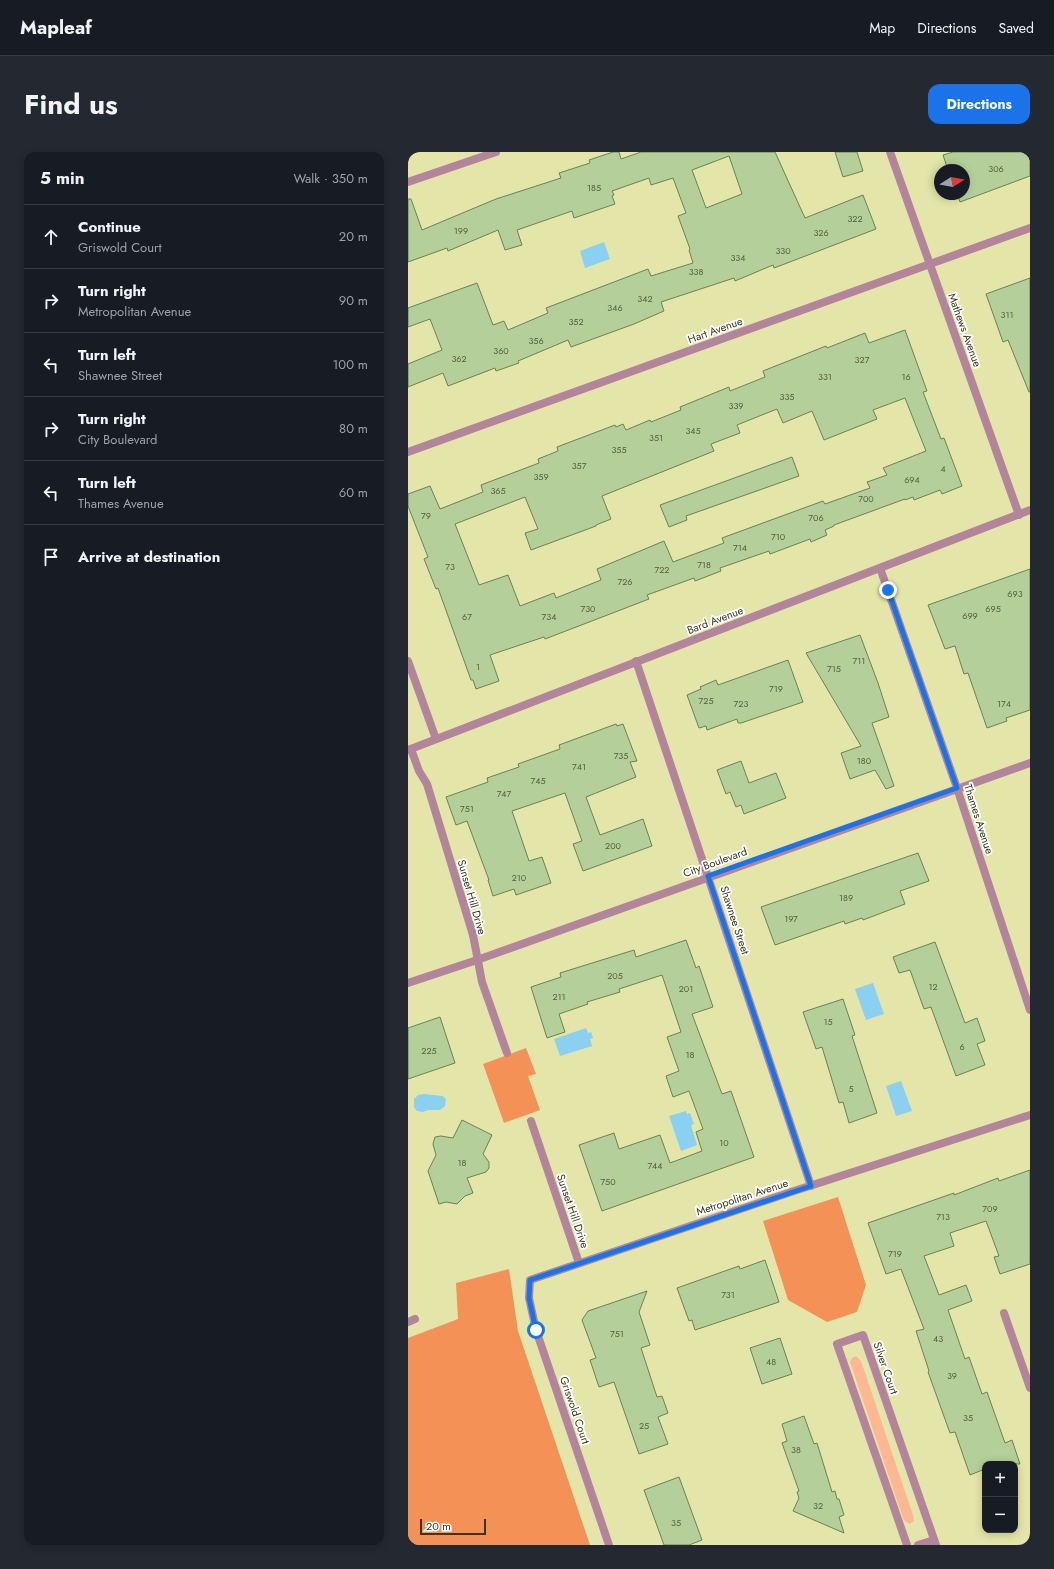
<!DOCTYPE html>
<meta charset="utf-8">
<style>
:root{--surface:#171b24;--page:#242831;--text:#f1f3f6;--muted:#9ea1a6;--line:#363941;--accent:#1a73e8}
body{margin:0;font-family:Jost,sans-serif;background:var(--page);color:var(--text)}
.controls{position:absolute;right:12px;bottom:12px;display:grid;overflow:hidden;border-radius:8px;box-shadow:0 2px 10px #0003}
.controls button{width:36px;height:36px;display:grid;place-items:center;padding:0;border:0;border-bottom:1px solid var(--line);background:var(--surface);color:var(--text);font:20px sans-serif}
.compass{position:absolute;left:526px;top:12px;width:36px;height:36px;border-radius:50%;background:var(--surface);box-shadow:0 2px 10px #0003;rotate:79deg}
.scale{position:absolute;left:12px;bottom:10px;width:66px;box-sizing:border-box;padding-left:4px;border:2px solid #36371e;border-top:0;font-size:11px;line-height:14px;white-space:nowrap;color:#36371e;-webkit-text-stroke:3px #fff;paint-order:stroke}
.stop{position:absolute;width:12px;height:12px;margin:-9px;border:3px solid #1a73e8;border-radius:50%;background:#fff}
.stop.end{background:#1a73e8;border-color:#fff;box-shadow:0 1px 4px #0008}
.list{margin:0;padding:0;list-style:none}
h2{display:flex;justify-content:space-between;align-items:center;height:52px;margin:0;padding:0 16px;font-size:17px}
h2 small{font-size:13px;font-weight:400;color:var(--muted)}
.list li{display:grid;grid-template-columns:26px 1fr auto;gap:12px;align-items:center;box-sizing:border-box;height:64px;padding:0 16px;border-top:1px solid var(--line)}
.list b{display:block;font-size:15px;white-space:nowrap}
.list p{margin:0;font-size:13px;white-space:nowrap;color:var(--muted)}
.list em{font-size:13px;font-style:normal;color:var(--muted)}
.icon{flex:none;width:22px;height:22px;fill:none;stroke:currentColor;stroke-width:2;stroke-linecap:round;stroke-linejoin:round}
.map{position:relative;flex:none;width:622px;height:1393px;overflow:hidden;border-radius:12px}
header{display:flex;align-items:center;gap:24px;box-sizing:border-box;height:56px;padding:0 20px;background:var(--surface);border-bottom:1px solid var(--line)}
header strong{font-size:19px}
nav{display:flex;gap:22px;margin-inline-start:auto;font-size:14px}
.intro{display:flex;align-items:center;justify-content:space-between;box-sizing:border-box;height:96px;padding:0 24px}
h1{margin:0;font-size:28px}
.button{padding:10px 18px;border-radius:12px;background:var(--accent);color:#fff;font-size:14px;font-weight:700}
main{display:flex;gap:24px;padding:0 24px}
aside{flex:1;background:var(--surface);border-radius:12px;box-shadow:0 2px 10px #0003}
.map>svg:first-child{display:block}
.green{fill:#fdb893}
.forest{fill:#f39157}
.water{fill:#8ad0f1}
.building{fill:#b4cf99;stroke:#6a8350;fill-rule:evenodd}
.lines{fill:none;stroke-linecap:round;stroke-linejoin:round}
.service{stroke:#b3859a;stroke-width:8}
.minor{stroke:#b3859a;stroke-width:8}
.tertiary{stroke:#b3859a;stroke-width:8}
.route{stroke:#1a73e8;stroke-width:5}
.labels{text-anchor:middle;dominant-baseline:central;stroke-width:3.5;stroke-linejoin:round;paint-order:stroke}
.number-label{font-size:9px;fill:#565d3d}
.street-label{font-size:11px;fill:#36371e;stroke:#fff}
</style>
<header>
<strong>Mapleaf</strong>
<nav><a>Map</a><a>Directions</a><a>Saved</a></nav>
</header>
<div class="intro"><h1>Find us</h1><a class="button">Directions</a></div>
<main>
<aside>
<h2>5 min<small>Walk · 350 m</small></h2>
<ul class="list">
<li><svg class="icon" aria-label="ahead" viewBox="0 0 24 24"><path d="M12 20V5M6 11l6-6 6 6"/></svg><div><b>Continue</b><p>Griswold Court</p></div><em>20 m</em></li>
<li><svg class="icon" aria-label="right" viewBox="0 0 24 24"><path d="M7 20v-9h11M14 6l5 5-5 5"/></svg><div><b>Turn right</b><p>Metropolitan Avenue</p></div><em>90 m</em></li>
<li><svg class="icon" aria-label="left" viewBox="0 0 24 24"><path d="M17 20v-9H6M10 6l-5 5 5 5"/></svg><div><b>Turn left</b><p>Shawnee Street</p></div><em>100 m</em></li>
<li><svg class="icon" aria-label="right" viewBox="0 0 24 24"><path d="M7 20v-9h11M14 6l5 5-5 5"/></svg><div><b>Turn right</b><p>City Boulevard</p></div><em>80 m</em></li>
<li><svg class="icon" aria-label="left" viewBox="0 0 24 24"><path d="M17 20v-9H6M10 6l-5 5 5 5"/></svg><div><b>Turn left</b><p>Thames Avenue</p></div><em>60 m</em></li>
<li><svg class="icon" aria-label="arrive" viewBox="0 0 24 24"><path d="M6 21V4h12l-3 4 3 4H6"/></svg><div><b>Arrive at destination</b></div></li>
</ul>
</aside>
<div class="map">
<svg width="622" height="1393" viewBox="0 0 622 1393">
<rect width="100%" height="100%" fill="#e4e6a9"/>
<path class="green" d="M 448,1204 L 453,1209 L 505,1363 L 506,1369 L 502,1372 L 498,1370 L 495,1366 L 442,1210 L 444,1206 Z"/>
<g class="forest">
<path d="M 118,896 L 128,922 L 120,924 L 132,958 L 96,971 L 75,912 Z"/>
<path d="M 430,1045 L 458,1133 L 449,1160 L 419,1170 L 380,1148 L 355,1069 Z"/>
<path d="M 101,1117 L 110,1179 L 182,1393 L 0,1393 L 0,1186 L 50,1167 L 48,1131 Z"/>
</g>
<g class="water">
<path d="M 196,90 L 202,107 L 177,116 L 172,99 Z"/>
<path d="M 465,831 L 476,862 L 458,868 L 447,837 Z"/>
<path d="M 178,876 L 180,881 L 183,880 L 185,886 L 182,887 L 184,894 L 152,904 L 146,887 Z"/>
<path d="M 493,929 L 504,959 L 488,964 L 478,934 Z"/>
<path d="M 16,942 L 35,944 L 38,947 L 37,954 L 32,958 L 20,958 L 15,960 L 9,959 L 6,955 L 6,947 L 10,943 Z"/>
<path d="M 278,959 L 279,962 L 282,961 L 286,972 L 283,973 L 289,993 L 273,999 L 261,964 Z"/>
</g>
<g class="building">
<path d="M 205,0 L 211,0 L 213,7 L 233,0 L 367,0 L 397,66 L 455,43 L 468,77 L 366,116 L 365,113 L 327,129 L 326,126 L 253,150 L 256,159 L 226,172 L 163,195 L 160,188 L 110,209 L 111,211 L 88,219 L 87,216 L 40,234 L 35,221 L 0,235 L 0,212 L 34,198 L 22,167 L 0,175 L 0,156 L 69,131 L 85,173 L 96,169 L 100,178 L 140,161 L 138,156 L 240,117 L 243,124 L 285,111 L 281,98 L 282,97 L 270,64 L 278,61 L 265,26 L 243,33 L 241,26 L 204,39 L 206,43 L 204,44 L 207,52 L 166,66 L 164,59 L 109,78 L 114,93 L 97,98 L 90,78 L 40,99 L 39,96 L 0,110 L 0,47 L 3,47 L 14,78 L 88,47 L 153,26 L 151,21 L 182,11 L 181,8 ZM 321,4 L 334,42 L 298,56 L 284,18 Z"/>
<path d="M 427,0 L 449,0 L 455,19 L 435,25 Z"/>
<path d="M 545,0 L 622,0 L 622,24 L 552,50 L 549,42 L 556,42 L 556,18 L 540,18 L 535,3 Z"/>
<path d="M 622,126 L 622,240 L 621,240 L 600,188 L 595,190 L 578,142 Z"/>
<path d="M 497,178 L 519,239 L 515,240 L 533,287 L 536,286 L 554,334 L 534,342 L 532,338 L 506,348 L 505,345 L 497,348 L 497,347 L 426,373 L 426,374 L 417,378 L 419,383 L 403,390 L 402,387 L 362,402 L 361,399 L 312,416 L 313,419 L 287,429 L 286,426 L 239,443 L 241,447 L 137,487 L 136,485 L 82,503 L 91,529 L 68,537 L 65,528 L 63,528 L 30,436 L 28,437 L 16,407 L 20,405 L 0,354 L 0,342 L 22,334 L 32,357 L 75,340 L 73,333 L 131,311 L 130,307 L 150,299 L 149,295 L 207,273 L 208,275 L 215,272 L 218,278 L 242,268 L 243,270 L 273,258 L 272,255 L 321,235 L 322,239 L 357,225 L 355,219 L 418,194 L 419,196 L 457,181 L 461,191 ZM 497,246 L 518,299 L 475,316 L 479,323 L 459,330 L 462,336 L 417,352 L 415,349 L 314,386 L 316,391 L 265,410 L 256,389 L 189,417 L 193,428 L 148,446 L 146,441 L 112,454 L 100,423 L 71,433 L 47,372 L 117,345 L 130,377 L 117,381 L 123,398 L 188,374 L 188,373 L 203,367 L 194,344 L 306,299 L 303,292 L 332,281 L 329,273 L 369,257 L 375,271 L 404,259 L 416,288 L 469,267 L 465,258 Z"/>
<path d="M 384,305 L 391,324 L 278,364 L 279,368 L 261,375 L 252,353 Z"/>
<path d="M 622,417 L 622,558 L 598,566 L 599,569 L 579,576 L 560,521 L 556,522 L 547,494 L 537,497 L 520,453 Z"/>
<path d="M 452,483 L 470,531 L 481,565 L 464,571 L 486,634 L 478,637 L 467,618 L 442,627 L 433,601 L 453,594 L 398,501 Z"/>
<path d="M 380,508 L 395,550 L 333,571 L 330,571 L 329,567 L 299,578 L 298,574 L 291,576 L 279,543 L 293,537 L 292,535 L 308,528 L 310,533 Z"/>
<path d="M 208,572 L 209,574 L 215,572 L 229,609 L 222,610 L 228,625 L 178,645 L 192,683 L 235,667 L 244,694 L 175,719 L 165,692 L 174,689 L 157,641 L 104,659 L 121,709 L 134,705 L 143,731 L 108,743 L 106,737 L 85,744 L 80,728 L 81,728 L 59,669 L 48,673 L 38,645 L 80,630 L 79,626 L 111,615 L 110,612 L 152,597 L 151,593 Z"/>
<path d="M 333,609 L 341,631 L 368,621 L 378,646 L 336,662 L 333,653 L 328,655 L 322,640 L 318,642 L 309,618 Z"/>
<path d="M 510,701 L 521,729 L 492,739 L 497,752 L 455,768 L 454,766 L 437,772 L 436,769 L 367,793 L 353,755 Z"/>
<path d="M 278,788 L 288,816 L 291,814 L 305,855 L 284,862 L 314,942 L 323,939 L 346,1005 L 194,1059 L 171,993 L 206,981 L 211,997 L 252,983 L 262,1011 L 294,999 L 288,980 L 295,977 L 281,939 L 265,945 L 258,924 L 271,919 L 259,885 L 273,880 L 254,823 L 211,837 L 212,840 L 179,850 L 180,852 L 151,862 L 157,880 L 139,886 L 123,835 L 153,825 L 152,821 L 226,798 L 228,805 Z"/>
<path d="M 527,790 L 557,871 L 569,866 L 577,889 L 569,892 L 577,913 L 548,924 L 523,855 L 516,857 L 502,818 L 491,821 L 485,805 Z"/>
<path d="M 435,847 L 447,883 L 444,884 L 469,961 L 441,971 L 435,950 L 431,951 L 414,895 L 408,897 L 395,860 Z"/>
<path d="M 32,865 L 47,911 L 0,927 L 0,876 Z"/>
<path d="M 54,968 L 84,983 L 75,1002 L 81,1010 L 81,1016 L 78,1020 L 59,1026 L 65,1041 L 57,1044 L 49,1052 L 38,1050 L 31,1052 L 20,1019 L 28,1003 L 25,992 L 27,985 L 33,984 L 45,986 Z"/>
<path d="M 622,1018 L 622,1112 L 592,1122 L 586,1105 L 591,1104 L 578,1069 L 542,1081 L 546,1094 L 516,1104 L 531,1143 L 558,1133 L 564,1149 L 540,1158 L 557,1207 L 561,1205 L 574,1242 L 579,1240 L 597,1291 L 604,1288 L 612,1312 L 577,1312 L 577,1317 L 562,1323 L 547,1280 L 542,1281 L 520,1220 L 521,1219 L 508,1179 L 516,1177 L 493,1117 L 478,1122 L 460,1071 L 546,1041 L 546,1043 L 590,1026 L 591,1029 Z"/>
<path d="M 357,1108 L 371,1150 L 287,1178 L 284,1168 L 281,1169 L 269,1136 L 331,1114 L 332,1117 Z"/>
<path d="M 239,1139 L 231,1160 L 242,1193 L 233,1196 L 249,1245 L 254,1244 L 260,1261 L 250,1265 L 260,1292 L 231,1302 L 206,1230 L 191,1235 L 182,1208 L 188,1206 L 174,1168 L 180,1159 Z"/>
<path d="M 372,1186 L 384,1222 L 354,1232 L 342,1196 Z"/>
<path d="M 396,1264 L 406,1292 L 409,1291 L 424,1340 L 427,1339 L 429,1347 L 431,1347 L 436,1363 L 431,1365 L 436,1381 L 385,1359 L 391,1346 L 389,1340 L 391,1339 L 374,1291 L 379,1289 L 374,1272 Z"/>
<path d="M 271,1325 L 294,1388 L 281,1393 L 256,1393 L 236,1338 Z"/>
</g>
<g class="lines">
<g class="service">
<path d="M 596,1161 L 622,1236"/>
<path d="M 510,1393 L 526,1388"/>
</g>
<g class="minor">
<path d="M 482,0 L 611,363"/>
<path d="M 0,30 L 88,0"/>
<path d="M 0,300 L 622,76"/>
<path d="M 472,416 L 549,636 L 622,858"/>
<path d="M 0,509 L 28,587"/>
<path d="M 228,509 L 403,1034"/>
<path d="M 3,597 L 11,619 L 19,632 L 65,783 L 74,830 L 99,901"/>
<path d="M 0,831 L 69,808 L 622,611"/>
<path d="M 123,969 L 171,1111"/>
<path d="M 0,1170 L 7,1167"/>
<path d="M 201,1393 L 128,1178 L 121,1146 L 122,1128 L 386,1039 L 622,963"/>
<path d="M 499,1393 L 429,1192 L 455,1183 L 528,1393"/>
</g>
<path class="tertiary" d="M 0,598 L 622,358"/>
</g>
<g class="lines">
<path class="route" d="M 128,1178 L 121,1146 L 122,1128 L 403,1034 L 300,724 L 549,636 L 480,438"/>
</g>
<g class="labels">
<g class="number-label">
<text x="588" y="16">306</text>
<text x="186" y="35">185</text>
<text x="447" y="66">322</text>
<text x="53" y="78">199</text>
<text x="413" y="80">326</text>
<text x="375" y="98">330</text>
<text x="330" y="105">334</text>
<text x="288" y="119">338</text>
<text x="237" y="146">342</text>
<text x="207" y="155">346</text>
<text x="599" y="162">311</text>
<text x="168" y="169">352</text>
<text x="128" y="188">356</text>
<text x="93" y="198">360</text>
<text x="51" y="206">362</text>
<text x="454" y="207">327</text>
<text x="417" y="224">331</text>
<text x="498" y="224">16</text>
<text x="379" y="244">335</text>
<text x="328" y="253">339</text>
<text x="285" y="278">345</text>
<text x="248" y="285">351</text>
<text x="211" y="297">355</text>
<text x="171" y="313">357</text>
<text x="535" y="316">4</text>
<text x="133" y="324">359</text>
<text x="504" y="327">694</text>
<text x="90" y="338">365</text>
<text x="458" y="346">700</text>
<text x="18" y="363">79</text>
<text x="408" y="365">706</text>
<text x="370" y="384">710</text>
<text x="332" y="395">714</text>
<text x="296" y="412">718</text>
<text x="42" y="414">73</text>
<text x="254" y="417">722</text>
<text x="217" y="429">726</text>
<text x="607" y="441">693</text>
<text x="180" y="456">730</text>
<text x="585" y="456">695</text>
<text x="562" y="463">699</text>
<text x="59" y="464">67</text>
<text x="141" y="464">734</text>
<text x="451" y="508">711</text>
<text x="70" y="514">1</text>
<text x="426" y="516">715</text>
<text x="368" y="536">719</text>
<text x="298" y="548">725</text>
<text x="333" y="551">723</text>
<text x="596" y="551">174</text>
<text x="213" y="603">735</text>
<text x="456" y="608">180</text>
<text x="171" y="614">741</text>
<text x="130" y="628">745</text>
<text x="96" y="641">747</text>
<text x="59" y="656">751</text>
<text x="205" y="693">200</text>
<text x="111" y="725">210</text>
<text x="438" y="745">189</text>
<text x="383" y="766">197</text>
<text x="207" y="823">205</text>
<text x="525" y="834">12</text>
<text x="278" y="836">201</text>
<text x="151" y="844">211</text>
<text x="420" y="869">15</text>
<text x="554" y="894">6</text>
<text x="21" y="898">225</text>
<text x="282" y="902">18</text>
<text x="443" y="936">5</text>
<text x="316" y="990">10</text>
<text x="54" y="1010">18</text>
<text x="247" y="1013">744</text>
<text x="200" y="1029">750</text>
<text x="582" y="1056">709</text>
<text x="535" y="1064">713</text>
<text x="487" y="1101">719</text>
<text x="320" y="1142">731</text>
<text x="209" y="1181">751</text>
<text x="530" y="1186">43</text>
<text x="363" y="1209">48</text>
<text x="544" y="1223">39</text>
<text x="560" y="1265">35</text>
<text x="236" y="1273">25</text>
<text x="388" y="1297">38</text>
<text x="410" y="1353">32</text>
<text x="268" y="1370">35</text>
</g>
<g class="street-label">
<text transform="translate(307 178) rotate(-20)">Hart Avenue</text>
<text transform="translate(557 178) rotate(70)">Mathews Avenue</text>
<text transform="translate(307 468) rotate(-21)">Bard Avenue</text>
<text transform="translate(571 667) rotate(72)">Thames Avenue</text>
<text transform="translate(307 710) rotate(-20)">City Boulevard</text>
<text transform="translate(64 745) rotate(74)">Sunset Hill Drive</text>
<text transform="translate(327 768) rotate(72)">Shawnee Street</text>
<text transform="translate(334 1045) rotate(-18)">Metropolitan Avenue</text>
<text transform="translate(165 1059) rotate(71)">Sunset Hill Drive</text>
<text transform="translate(478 1216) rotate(71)">Silver Court</text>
<text transform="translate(167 1258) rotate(71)">Griswold Court</text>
</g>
</g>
</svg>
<div class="controls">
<button>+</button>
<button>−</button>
</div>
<svg class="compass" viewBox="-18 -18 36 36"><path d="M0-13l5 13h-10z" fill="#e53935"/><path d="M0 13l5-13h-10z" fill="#9ea1a6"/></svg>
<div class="scale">20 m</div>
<div class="stop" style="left:128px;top:1178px"></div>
<div class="stop end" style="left:480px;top:438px"></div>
</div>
</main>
